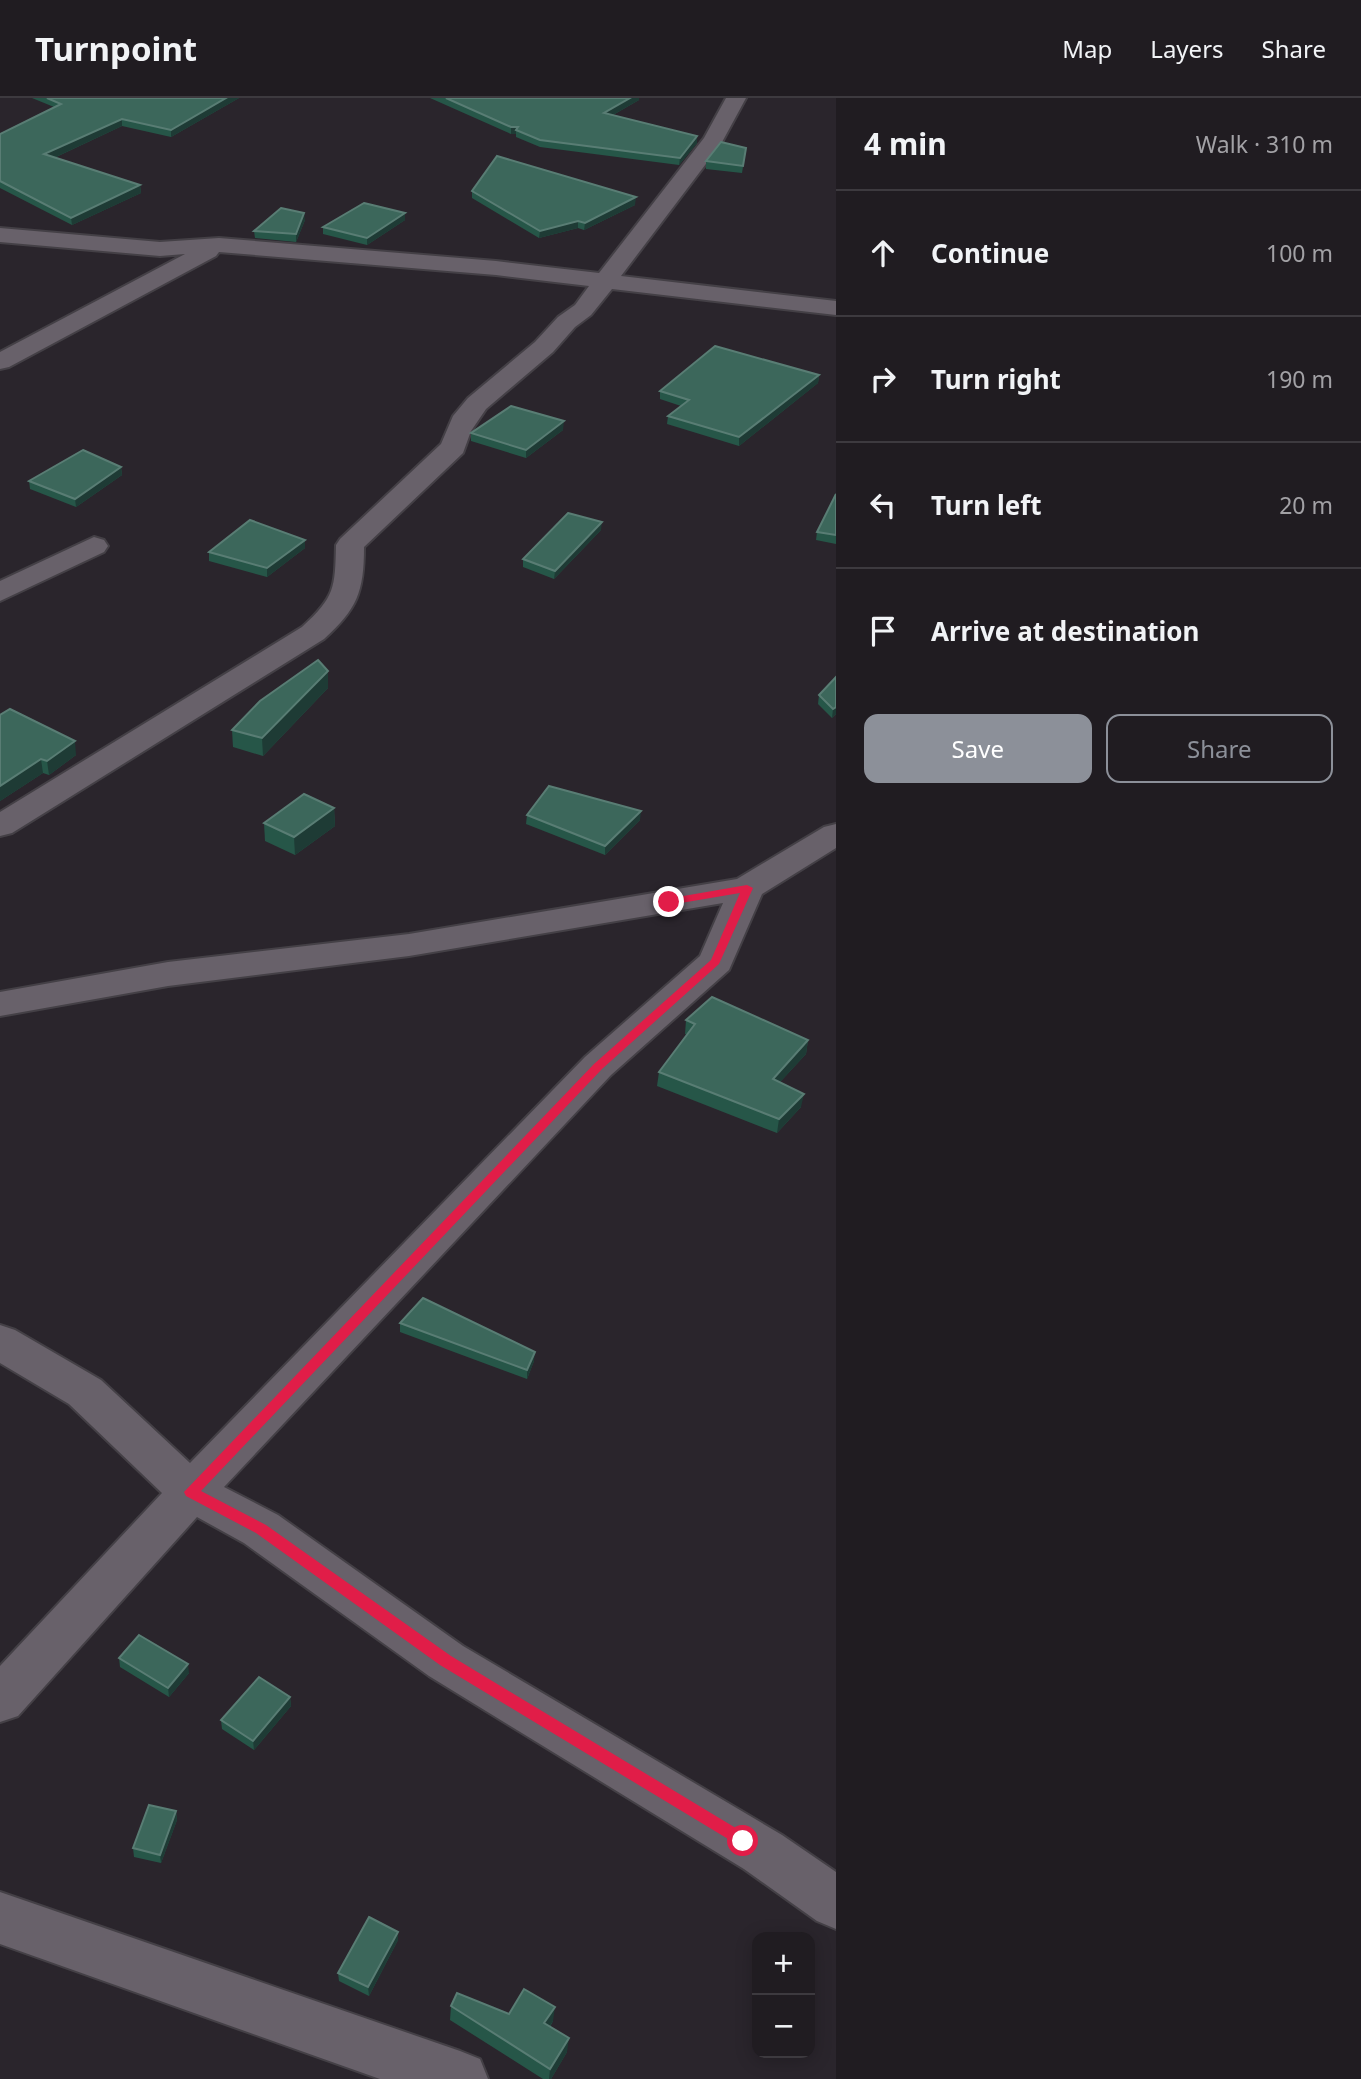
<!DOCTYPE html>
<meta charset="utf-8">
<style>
:root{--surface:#201c21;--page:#28252a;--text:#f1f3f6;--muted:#a2a1a5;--line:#3d3a3f;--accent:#8c9099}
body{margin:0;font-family:"Noto Sans",sans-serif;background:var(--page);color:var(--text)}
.controls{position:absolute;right:21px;bottom:21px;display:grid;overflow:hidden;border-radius:14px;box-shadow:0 4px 18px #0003}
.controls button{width:63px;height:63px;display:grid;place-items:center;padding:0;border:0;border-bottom:2px solid var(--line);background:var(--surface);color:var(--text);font:35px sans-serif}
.stop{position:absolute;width:21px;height:21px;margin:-16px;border:5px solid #e11d48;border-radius:50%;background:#fff}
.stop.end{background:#e11d48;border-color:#fff;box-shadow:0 2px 7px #0008}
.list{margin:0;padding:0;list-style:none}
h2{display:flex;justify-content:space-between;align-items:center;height:91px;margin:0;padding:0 28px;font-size:30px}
h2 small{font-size:23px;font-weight:400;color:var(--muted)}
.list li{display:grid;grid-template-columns:46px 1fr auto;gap:21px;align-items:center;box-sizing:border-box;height:126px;padding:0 28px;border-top:2px solid var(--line)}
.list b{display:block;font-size:26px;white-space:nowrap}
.list em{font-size:23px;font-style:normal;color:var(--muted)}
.actions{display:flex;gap:14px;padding:21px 28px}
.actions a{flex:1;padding:16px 0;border:2px solid var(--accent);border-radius:14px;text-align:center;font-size:24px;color:var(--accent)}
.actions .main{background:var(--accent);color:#fff}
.icon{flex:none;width:38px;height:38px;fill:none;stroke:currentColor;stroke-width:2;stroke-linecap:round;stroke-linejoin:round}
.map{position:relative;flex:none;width:836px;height:1981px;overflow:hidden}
header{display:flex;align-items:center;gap:42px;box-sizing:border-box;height:98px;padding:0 35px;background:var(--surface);border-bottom:2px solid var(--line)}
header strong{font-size:33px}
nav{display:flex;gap:38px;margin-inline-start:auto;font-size:24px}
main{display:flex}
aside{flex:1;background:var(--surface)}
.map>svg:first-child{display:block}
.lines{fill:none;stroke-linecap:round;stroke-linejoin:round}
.minor-casing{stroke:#444046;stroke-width:4}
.minor{fill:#68616a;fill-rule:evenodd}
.wall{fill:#265648}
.shaded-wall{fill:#1e3b35}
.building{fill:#3c675b;stroke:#597d74;stroke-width:2}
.route{fill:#e11d48}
</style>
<header>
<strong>Turnpoint</strong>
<nav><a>Map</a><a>Layers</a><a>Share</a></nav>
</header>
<main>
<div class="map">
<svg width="836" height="1981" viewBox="0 0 836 1981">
<rect width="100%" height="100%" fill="#2a252c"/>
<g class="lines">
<defs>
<g id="minor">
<path d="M 726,0 L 746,0 L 721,46 L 621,178 L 836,203 L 836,217 L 612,191 L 591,217 L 575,229 L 553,254 L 486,311 L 471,333 L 463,355 L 364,449 C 364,494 357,511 324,541 L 12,735 L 0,738 L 0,714 L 302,529 C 335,499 335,490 336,447 L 340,441 L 441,346 L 453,318 L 468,300 L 535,244 L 558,219 L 575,207 L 589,188 L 496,177 L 219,154 L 216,158 L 9,269 L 0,271 L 0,254 L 185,156 L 160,158 L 0,144 L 0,130 L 160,144 L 219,140 L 496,163 L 599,175 L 704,40 Z"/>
<path d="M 94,439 L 104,442 L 108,448 L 104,454 L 0,503 L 0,483 Z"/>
<path d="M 836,726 L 836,750 L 762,796 L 729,872 L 611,977 L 224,1389 L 278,1417 L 463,1548 L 782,1737 L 836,1774 L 836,1831 L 817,1823 L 744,1771 L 429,1578 L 244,1445 L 197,1419 L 18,1618 L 0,1624 L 0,1568 L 162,1395 L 69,1306 L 0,1265 L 0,1227 L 15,1232 L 101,1282 L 190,1365 L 585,959 L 700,858 L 723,805 L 409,858 L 168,888 L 0,918 L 0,894 L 168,864 L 409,836 L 737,781 L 824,729 Z"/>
<path d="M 0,1794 L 460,1953 L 480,1961 L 488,1981 L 380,1981 L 0,1846 Z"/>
</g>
</defs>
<use href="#minor" class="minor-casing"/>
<use href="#minor" class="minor"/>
</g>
<g class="wall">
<path d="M 32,0 L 239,0 L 171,39 L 122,28 L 54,60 L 140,87 L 141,95 L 72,127 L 0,90 L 0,36 L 54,9 Z"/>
<path d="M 430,0 L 639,0 L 639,2 L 613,17 L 697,45 L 679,67 L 540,49 L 516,39 L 516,36 L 511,36 Z"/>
<path d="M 746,50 L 742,75 L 706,71 L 706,63 Z"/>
<path d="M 472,93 L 635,107 L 584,132 L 578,130 L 539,140 L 472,100 Z"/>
<path d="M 405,115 L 405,122 L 367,147 L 323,136 L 323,129 Z"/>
<path d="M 305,122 L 296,144 L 255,140 L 254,133 Z"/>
<path d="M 819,277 L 818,285 L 739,348 L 667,326 L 668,318 L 681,308 L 660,301 L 660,293 Z"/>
<path d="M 563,332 L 526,360 L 471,343 L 471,335 Z"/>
<path d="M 121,369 L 122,377 L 76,409 L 30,391 L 29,383 Z"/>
<path d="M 836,396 L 836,446 L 816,442 L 817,434 Z"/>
<path d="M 601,432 L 554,481 L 523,469 L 523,461 Z"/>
<path d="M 305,450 L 267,479 L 209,463 L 209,454 Z"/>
<path d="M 328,573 L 328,590 L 263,658 L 233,649 L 232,632 Z"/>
<path d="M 836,579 L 836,616 L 832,620 L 818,606 L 819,597 Z"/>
<path d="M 0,617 L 76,657 L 49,677 L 43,675 L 0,703 Z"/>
<path d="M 334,710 L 335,728 L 295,757 L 265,743 L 264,725 Z"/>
<path d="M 527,717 L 640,722 L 605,757 L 526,726 Z"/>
<path d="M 686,922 L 808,942 L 806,956 L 780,984 L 801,1009 L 777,1035 L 657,988 L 659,974 L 687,937 L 685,936 Z"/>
<path d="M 400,1225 L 534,1263 L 527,1281 L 400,1234 Z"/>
<path d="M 119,1560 L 189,1575 L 169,1599 L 120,1569 Z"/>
<path d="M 290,1599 L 291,1608 L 254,1652 L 222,1631 L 221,1622 Z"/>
<path d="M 176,1713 L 177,1722 L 161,1765 L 134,1759 L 133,1750 Z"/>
<path d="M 398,1842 L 369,1898 L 339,1883 L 338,1875 Z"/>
<path d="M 451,1908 L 553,1923 L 550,1929 L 567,1954 L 551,1981 L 543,1981 L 450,1922 Z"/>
</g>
<g class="shaded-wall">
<path d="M 226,0 L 239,0 L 171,39 L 171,32 Z"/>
<path d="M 630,0 L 639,0 L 639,2 L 604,22 L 604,15 Z"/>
<path d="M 122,21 L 122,28 L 45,64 L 44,56 Z"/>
<path d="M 511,29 L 518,29 L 516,32 L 516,36 L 511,36 Z"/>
<path d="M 697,38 L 697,45 L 679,67 L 680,60 Z"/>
<path d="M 140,87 L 141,95 L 72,127 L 71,120 Z"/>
<path d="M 636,99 L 635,107 L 584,132 L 585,125 Z"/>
<path d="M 304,115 L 305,122 L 296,144 L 296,136 Z"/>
<path d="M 405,115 L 405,122 L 367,147 L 367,140 Z"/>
<path d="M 578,123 L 578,130 L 539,140 L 540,133 Z"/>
<path d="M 819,277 L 818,285 L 739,348 L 739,339 Z"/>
<path d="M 564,323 L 563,332 L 526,360 L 526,352 Z"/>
<path d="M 121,369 L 122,377 L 76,409 L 75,401 Z"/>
<path d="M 602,424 L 601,432 L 554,481 L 555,473 Z"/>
<path d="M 305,442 L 305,450 L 267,479 L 267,470 Z"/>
<path d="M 328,573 L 328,590 L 263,658 L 262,640 Z"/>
<path d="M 836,609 L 836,616 L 832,620 L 833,611 Z"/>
<path d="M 75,643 L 76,657 L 49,677 L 47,663 Z"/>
<path d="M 41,661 L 43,675 L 0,703 L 0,688 Z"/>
<path d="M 334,710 L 335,728 L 295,757 L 294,739 Z"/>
<path d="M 641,713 L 640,722 L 605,757 L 605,748 Z"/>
<path d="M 808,942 L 806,956 L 771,994 L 773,981 Z"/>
<path d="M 804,996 L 801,1009 L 777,1035 L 779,1021 Z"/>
<path d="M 535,1254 L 534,1263 L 527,1281 L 527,1272 Z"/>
<path d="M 188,1566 L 189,1575 L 169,1599 L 168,1590 Z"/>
<path d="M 290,1599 L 291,1608 L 254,1652 L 253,1643 Z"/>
<path d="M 176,1713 L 177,1722 L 161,1765 L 160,1757 Z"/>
<path d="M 398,1834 L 398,1842 L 369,1898 L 368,1889 Z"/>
<path d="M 555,1909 L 553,1923 L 543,1939 L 544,1925 Z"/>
<path d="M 569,1940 L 567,1954 L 551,1981 L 549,1981 L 550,1971 Z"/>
</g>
<g class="building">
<path d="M 47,0 L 226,0 L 171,32 L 122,21 L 44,56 L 140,87 L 71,120 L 0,83 L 0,36 L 61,6 Z"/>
<path d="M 446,0 L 630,0 L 604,15 L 697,38 L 680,60 L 540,42 L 516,32 L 518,29 L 511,29 Z"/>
<path d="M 721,44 L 746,50 L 743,68 L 706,63 Z"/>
<path d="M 497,58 L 636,99 L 585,125 L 578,123 L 540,133 L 472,93 Z"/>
<path d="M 364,105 L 405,115 L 367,140 L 323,129 Z"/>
<path d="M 281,110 L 304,115 L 296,136 L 254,133 Z"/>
<path d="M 715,248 L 819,277 L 739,339 L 668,318 L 689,302 L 660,293 Z"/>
<path d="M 511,308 L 564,323 L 526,352 L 471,335 Z"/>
<path d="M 83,352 L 121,369 L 75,401 L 29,383 Z"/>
<path d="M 836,396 L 836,437 L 817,434 Z"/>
<path d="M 568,415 L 602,424 L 555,473 L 523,461 Z"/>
<path d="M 250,422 L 305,442 L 267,470 L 209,454 Z"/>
<path d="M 318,562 L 328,573 L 262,640 L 232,632 L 260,603 Z"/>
<path d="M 836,579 L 836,609 L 833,611 L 819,597 Z"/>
<path d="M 10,611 L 75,643 L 47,663 L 41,661 L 0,688 L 0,617 Z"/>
<path d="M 549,688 L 641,713 L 605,748 L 527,717 Z"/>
<path d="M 304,696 L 334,710 L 294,739 L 264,725 Z"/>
<path d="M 712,899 L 808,942 L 773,981 L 804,996 L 779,1021 L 659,974 L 695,926 L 686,922 Z"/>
<path d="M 423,1200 L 535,1254 L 527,1272 L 400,1225 Z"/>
<path d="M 139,1537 L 188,1566 L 168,1590 L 119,1560 Z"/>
<path d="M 259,1579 L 290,1599 L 253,1643 L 221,1622 Z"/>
<path d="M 149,1707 L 176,1713 L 160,1757 L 133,1750 Z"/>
<path d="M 369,1819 L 398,1834 L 368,1889 L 338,1875 Z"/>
<path d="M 524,1891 L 555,1909 L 544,1925 L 569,1940 L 550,1971 L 451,1908 L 457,1895 L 509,1916 Z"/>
</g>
<path class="route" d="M 747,787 L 753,790 L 719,866 L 602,971 L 201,1393 L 266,1427 L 451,1558 L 749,1738 L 751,1743 L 749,1748 L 743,1750 L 440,1567 L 256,1435 L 186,1398 L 184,1394 L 594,966 L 711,862 L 740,795 L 669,807 L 664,804 L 666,801 Z"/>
</svg>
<div class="controls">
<button>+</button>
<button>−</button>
</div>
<div class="stop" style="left:743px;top:1743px"></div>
<div class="stop end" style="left:669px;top:804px"></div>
</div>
<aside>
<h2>4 min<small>Walk · 310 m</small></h2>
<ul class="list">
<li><svg class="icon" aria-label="ahead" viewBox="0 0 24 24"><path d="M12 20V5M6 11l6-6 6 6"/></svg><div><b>Continue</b></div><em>100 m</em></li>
<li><svg class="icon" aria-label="right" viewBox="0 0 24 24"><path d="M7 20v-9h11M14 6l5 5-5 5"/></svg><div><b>Turn right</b></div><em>190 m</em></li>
<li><svg class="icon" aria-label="left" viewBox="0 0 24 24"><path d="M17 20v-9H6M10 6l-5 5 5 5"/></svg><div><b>Turn left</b></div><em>20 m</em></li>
<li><svg class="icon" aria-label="arrive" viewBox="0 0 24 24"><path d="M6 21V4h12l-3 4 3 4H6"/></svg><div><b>Arrive at destination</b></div></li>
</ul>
<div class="actions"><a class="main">Save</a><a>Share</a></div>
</aside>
</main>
